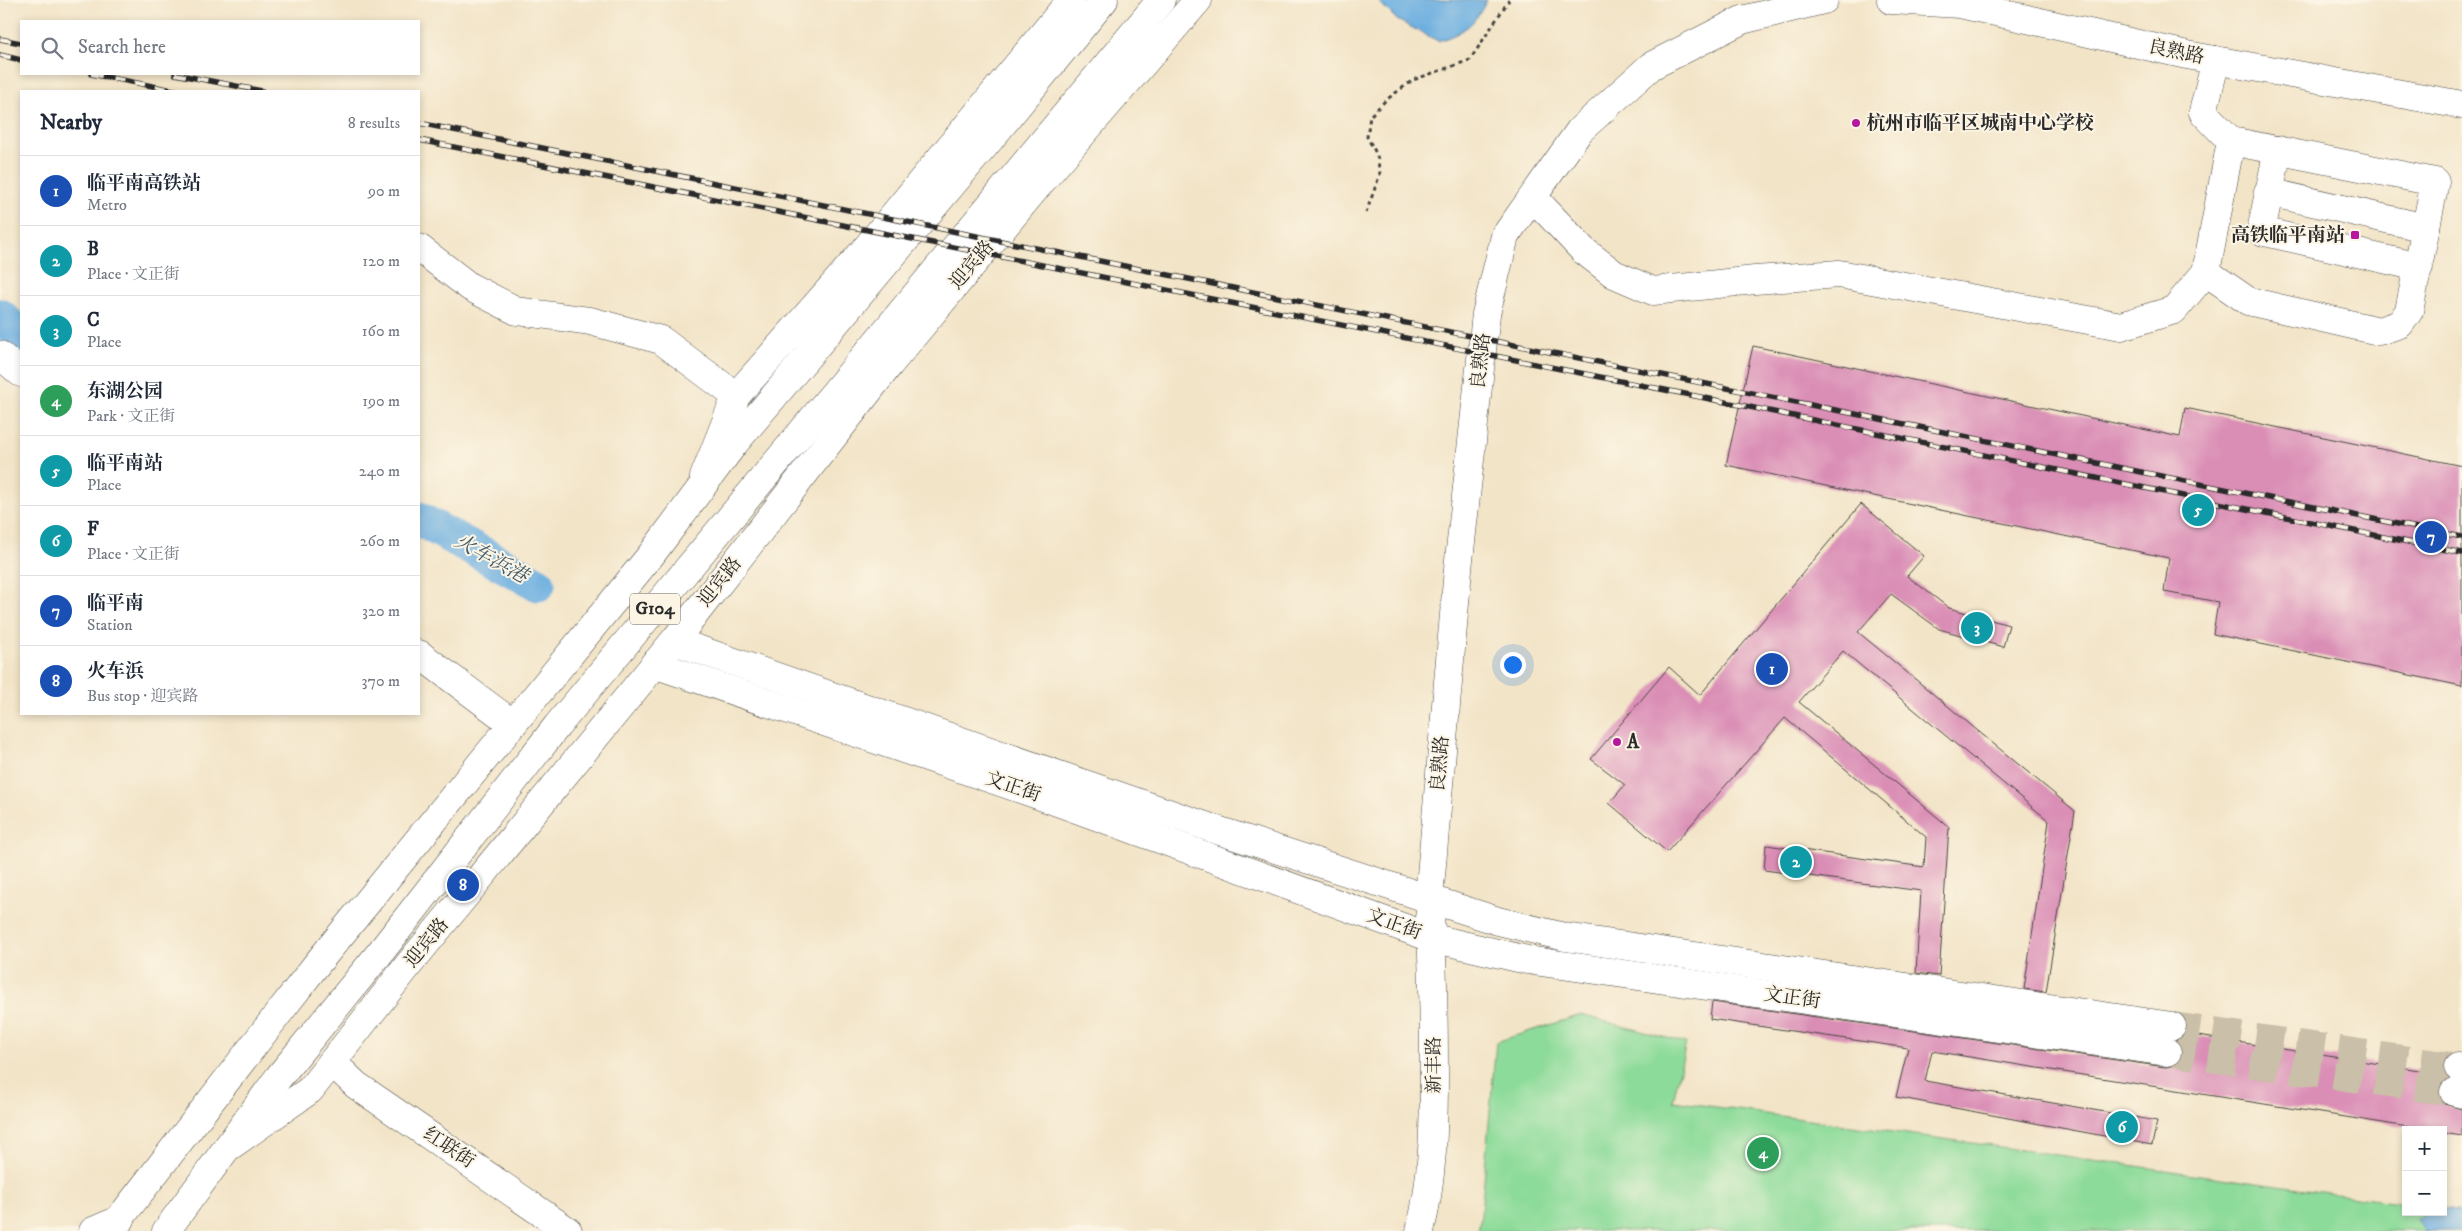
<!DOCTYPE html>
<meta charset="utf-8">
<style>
:root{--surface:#fff;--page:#f6f6f7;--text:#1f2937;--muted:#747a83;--line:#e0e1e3;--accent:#ea580c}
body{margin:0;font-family:"IM FELL DW Pica","Noto Serif SC",serif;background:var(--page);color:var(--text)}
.controls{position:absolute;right:15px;bottom:15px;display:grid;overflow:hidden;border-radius:0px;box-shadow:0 2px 8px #0003}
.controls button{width:45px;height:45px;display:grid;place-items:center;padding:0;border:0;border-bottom:1px solid var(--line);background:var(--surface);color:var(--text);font:25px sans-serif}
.you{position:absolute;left:1512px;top:664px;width:18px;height:18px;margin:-12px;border:4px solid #fff;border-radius:50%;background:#1a73e8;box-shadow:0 0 0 8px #1a73e833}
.badge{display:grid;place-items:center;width:32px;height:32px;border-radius:50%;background:var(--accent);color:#fff;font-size:16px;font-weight:700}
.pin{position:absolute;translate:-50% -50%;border:2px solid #fff;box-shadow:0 1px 5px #0006}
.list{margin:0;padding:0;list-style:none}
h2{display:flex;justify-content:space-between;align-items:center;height:65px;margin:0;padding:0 20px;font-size:21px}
h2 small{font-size:16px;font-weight:400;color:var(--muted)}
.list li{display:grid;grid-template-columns:32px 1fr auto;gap:15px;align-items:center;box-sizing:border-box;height:70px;padding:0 20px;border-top:1px solid var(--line)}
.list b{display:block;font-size:19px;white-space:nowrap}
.list p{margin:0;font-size:16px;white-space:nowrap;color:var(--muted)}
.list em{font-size:16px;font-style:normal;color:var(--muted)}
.icon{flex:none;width:28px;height:28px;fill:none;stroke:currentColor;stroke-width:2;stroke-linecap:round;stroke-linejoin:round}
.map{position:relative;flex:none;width:2462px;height:1231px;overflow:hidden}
.search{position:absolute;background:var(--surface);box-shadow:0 2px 8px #0003;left:20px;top:20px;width:400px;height:55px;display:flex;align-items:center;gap:12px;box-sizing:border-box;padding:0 18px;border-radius:0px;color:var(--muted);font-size:19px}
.panel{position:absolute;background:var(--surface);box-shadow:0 2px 8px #0003;left:20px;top:90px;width:400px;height:625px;border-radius:0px}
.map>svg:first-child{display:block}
.green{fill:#8ddb9a;stroke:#5c8362}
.water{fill:#6baee0;stroke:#4b6c86}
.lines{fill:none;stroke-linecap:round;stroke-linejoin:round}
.river{stroke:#6baee0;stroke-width:35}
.building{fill:#da8eb6}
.major-tunnel{stroke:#cabfa8;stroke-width:28;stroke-dasharray:28 14;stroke-linecap:butt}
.minor-casing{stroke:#494742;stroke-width:29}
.major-casing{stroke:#494742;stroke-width:29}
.highway-casing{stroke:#494742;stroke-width:29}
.path{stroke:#494742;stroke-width:3;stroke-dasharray:4 4;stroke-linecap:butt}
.minor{stroke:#fff;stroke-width:28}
.major{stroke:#fff;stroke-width:28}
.highway{stroke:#fff;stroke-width:28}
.rail-casing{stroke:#2b2b2b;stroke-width:5.5}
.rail{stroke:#fcf5e5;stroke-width:4;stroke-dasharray:11;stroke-linecap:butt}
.poi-dot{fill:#b5179e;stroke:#fcf5e5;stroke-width:2}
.labels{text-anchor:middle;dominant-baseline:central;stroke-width:4;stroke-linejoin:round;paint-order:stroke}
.shield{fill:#fcf5e5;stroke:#6a6863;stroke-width:1}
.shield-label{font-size:18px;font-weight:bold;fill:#2b2b2b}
.street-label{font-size:19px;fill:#2b2b2b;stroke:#fcf5e5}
.poi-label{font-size:19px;font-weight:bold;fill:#2b2b2b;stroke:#fcf5e5;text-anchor:start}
.water-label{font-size:20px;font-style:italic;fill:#41596a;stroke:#fcf5e5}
</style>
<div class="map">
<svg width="2462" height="1231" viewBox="0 0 2462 1231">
<rect width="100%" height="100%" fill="#fcf5e5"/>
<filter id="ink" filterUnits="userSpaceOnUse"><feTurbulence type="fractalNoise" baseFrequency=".02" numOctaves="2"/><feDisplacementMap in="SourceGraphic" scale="10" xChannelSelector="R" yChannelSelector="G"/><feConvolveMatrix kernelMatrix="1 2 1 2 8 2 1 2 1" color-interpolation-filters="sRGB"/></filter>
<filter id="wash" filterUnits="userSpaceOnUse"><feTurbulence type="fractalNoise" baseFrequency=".0096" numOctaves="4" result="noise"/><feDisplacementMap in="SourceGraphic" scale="20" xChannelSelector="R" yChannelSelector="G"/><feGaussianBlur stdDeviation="1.12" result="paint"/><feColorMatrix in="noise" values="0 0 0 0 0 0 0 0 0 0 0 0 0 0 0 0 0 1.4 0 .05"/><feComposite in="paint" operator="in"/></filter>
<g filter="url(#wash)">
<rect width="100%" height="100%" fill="#f2e4c7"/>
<path class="green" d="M 1581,1015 L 1686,1043 L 1673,1101 L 2406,1204 L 2406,1212 L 2443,1212 L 2443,1209 L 2462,1212 L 2462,1231 L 1478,1231 L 1481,1215 L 1496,1042 Z"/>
<g class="water">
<path d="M 1377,0 L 1487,0 C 1475,24 1464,33 1438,41 L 1397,20 Z"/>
<path d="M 2443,1209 L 2462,1212 L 2462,1231 L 2425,1231 L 2417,1219 L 2428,1212 L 2443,1212 Z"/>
</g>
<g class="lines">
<g class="river">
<path d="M 0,316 L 21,336"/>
<path d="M 419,519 L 538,584"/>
</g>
</g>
<g id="blocks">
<g class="building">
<path d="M 1753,346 L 2180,437 L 2185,408 L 2462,466 L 2462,686 L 2213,634 L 2218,602 L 2164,592 L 2169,558 L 1726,465 Z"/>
<path d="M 1861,504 L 1924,556 L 1907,576 L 1949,608 L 2009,625 L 2003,647 L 1939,629 L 1891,594 L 1858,632 L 2075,811 L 2046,992 L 2024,989 L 2049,821 L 1843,651 L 1799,702 L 1949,827 L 1939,976 L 1916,973 L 1921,891 L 1764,870 L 1766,845 L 1924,867 L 1926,837 L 1785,718 L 1667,852 L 1609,803 L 1625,785 L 1591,759 L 1669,667 L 1700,695 Z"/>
<path d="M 1712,1002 L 2165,1067 L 2173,1066 L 2180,1061 L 2182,1054 L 2182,1047 L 2177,1041 L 2185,1034 L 2445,1074 L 2447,1078 L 2439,1088 L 2439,1096 L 2444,1104 L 2462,1109 L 2462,1136 L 2443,1133 L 2443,1130 L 2427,1130 L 1932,1051 L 1925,1081 L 2157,1121 L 2152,1145 L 1896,1097 L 1908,1048 L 1710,1019 Z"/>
</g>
</g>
</g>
<g filter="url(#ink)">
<use href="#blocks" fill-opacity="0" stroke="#494742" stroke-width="1"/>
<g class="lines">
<g class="major-tunnel">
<path d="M 2172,1026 L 2458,1067"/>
<path d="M 2167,1052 L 2454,1092"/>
</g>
<defs>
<g id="minor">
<path d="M 2278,150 L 2261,231 L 2419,267"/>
<path d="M 2268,192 L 2426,228"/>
<path d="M 1533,197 L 1583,250 L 1614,274 L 1653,291 L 1755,280 L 1839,274 L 2121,326 L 2174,310 L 2206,272 L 2231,141"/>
<path d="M 419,248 L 470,287 L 517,311 L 590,321 L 661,340 L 736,396"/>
<path d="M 2206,272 L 2248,301 L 2379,331 L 2400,324 L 2409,311 L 2435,182 L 2231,141 L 2203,112 L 2216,60"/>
<path d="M 0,355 L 21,373"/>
<path d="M 419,654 L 513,724"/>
<path d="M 332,1062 L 356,1085 L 568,1231"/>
<path d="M 1420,1231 C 1433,1180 1434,1125 1434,1072 C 1434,1014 1433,956 1429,898"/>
</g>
<g id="major">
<path d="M 1891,0 L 1960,4 L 2187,55 L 2462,105"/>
<path d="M 704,477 L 736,396 L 868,246 L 1071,0"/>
<path d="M 674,641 L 1217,830 L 1498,921 L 1565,937 L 2172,1026"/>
<path d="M 654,664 L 1038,795 L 1432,938 L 1527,960 L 2167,1052"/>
<path d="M 1429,898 L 1458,569 L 1486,314 L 1505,236 L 1580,130 L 1651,66 L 1742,20 L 1824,0"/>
<path d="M 2458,1067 L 2462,1068"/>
<path d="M 2454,1092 L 2462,1094"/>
<path d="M 230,1146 L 310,1090 L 410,963 L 674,641 L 889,365 L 1041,182 L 1198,0"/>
<path d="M 93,1231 L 121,1219"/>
</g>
<g id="highway">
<path d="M 110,1231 L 316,965 L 651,555 L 733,445 L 987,143 L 1104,0"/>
<path d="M 166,1231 L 278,1078 L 379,954 L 557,726 L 1161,0"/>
</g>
</defs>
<use href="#minor" class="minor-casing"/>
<use href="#major" class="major-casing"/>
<use href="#highway" class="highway-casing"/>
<path class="path" d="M 1366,213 L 1380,174 L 1377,155 L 1367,137 L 1370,116 L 1386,100 L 1413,80 L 1470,60 L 1509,0"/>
<use href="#minor" class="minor"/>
<use href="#major" class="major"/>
<use href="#highway" class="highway"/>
<defs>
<g id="rail">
<path d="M 0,39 L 21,43"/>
<path d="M 0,55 L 21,60"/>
<path d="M 91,74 L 178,91"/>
<path d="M 175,74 L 262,91"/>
<path d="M 419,123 L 2462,537"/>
<path d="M 419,140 L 1735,404 L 2462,553"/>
</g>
</defs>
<use href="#rail" class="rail-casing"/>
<use href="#rail" class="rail"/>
</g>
</g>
<g class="poi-dot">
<circle cx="1856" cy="123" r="5"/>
<rect x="2350" y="230" width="10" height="10" rx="2.5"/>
<circle cx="1617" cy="742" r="5"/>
</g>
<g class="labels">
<rect class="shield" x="630" y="593.5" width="50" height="31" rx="4"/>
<g class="shield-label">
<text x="655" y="609">G104</text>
</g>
<g class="street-label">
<text transform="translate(2176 52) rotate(12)">良熟路</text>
<text transform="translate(972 265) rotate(-50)">迎宾路</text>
<text transform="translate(1481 361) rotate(-84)">良熟路</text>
<text transform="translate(720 582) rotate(-52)">迎宾路</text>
<text transform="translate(1440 764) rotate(-85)">良熟路</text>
<text transform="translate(1013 787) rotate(19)">文正街</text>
<text transform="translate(1394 924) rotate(20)">文正街</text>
<text transform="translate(427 943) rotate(-51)">迎宾路</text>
<text transform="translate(1792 998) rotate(8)">文正街</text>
<text transform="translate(1434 1065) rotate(-90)">新丰路</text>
<text transform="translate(449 1148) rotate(34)">红联街</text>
</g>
<g class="poi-label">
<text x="1866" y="123">杭州市临平区城南中心学校</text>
<text x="2345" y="235" text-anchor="end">高铁临平南站</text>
<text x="1627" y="742">A</text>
</g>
<g class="water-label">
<text transform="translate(491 559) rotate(29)">火车浜港</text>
</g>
</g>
</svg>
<div class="controls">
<button>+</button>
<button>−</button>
</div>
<div class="you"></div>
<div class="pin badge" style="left:1772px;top:669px;background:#1a4fb4">1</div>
<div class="pin badge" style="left:1796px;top:862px;background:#0f9aa8">2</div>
<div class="pin badge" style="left:1977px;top:628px;background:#0f9aa8">3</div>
<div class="pin badge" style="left:1763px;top:1153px;background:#2e9e5b">4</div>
<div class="pin badge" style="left:2198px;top:510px;background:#0f9aa8">5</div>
<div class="pin badge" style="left:2122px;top:1127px;background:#0f9aa8">6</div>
<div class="pin badge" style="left:2431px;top:537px;background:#1a4fb4">7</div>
<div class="pin badge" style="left:463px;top:885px;background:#1a4fb4">8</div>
<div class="search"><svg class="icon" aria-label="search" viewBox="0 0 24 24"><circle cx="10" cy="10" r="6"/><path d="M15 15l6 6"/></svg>Search here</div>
<section class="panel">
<h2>Nearby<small>8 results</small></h2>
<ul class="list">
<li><span class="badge" style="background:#1a4fb4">1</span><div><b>临平南高铁站</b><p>Metro</p></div><em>90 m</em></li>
<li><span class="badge" style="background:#0f9aa8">2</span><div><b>B</b><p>Place · 文正街</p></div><em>120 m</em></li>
<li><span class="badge" style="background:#0f9aa8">3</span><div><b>C</b><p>Place</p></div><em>160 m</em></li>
<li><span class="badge" style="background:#2e9e5b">4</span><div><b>东湖公园</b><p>Park · 文正街</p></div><em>190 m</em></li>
<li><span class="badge" style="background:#0f9aa8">5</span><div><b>临平南站</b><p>Place</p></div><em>240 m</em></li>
<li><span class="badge" style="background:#0f9aa8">6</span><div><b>F</b><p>Place · 文正街</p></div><em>260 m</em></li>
<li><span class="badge" style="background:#1a4fb4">7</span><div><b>临平南</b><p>Station</p></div><em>320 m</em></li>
<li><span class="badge" style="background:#1a4fb4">8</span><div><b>火车浜</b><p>Bus stop · 迎宾路</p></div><em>370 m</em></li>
</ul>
</section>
</div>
